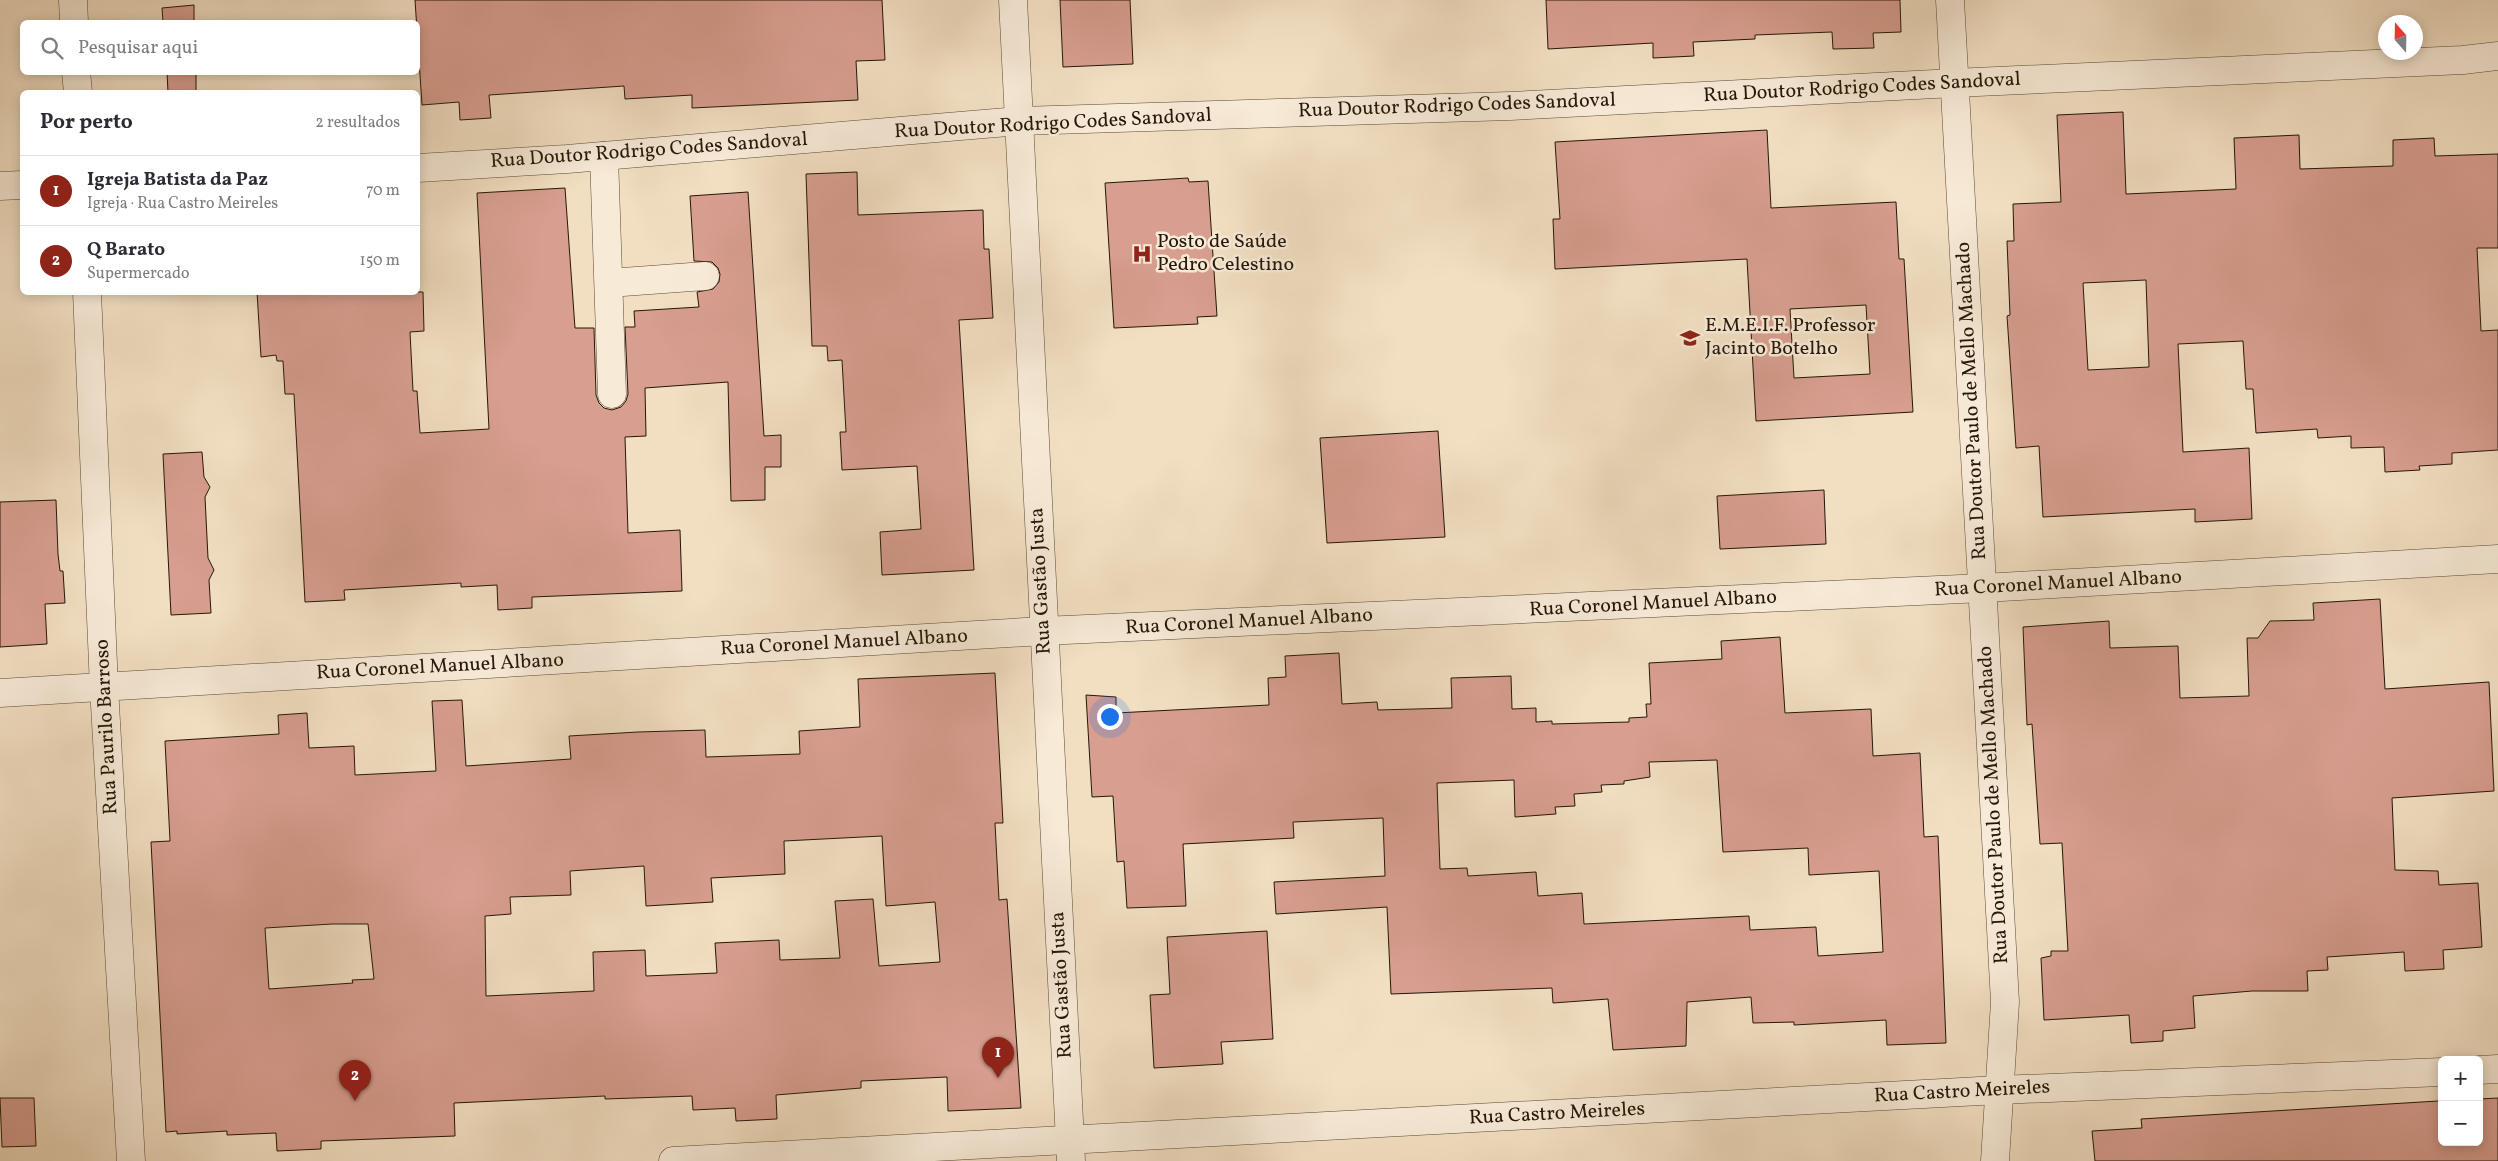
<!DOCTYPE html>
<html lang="pt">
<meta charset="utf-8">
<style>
:root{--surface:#fff;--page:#f2f2f3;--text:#2b2b33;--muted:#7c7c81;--line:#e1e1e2;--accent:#8f2418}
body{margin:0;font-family:Vollkorn,serif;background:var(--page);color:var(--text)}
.controls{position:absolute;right:15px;bottom:15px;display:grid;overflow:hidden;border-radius:8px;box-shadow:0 2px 12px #0003}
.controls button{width:45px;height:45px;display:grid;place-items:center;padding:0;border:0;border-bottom:1px solid var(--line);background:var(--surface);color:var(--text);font:25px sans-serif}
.compass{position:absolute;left:2378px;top:15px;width:45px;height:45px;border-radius:50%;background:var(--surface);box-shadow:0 2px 12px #0003;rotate:340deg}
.you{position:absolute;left:1109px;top:716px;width:18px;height:18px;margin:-12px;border:4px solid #fff;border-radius:50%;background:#1a73e8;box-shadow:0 0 0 8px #1a73e833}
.badge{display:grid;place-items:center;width:32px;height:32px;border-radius:50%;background:var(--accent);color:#fff;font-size:16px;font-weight:700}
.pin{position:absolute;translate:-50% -41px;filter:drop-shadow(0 1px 2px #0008)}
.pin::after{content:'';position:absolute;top:26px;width:18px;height:15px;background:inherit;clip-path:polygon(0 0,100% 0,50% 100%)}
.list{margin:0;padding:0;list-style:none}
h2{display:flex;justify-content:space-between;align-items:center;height:65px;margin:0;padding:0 20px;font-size:21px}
h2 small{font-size:16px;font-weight:400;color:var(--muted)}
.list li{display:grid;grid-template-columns:32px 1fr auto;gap:15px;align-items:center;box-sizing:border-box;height:70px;padding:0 20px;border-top:1px solid var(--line)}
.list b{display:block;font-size:19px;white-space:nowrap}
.list p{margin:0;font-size:16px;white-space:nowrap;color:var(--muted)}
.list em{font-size:16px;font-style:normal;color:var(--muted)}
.icon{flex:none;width:28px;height:28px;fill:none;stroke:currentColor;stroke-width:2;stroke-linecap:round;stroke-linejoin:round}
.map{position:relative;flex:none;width:2498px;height:1161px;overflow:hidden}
.search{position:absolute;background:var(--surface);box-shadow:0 2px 12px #0003;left:20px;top:20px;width:400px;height:55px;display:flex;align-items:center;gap:12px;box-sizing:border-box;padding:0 18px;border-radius:8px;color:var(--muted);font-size:19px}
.panel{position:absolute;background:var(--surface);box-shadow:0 2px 12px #0003;left:20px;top:90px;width:400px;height:205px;border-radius:8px}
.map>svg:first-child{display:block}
.building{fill:#d89e90;stroke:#241707;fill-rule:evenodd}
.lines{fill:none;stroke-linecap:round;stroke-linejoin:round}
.street-casing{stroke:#584936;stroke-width:29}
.street{stroke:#f7ead7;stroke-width:28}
.labels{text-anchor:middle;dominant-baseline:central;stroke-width:5;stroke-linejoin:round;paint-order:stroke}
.street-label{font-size:20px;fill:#241707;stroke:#f7ead7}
.poi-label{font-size:20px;fill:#241707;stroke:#f7ead7;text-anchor:start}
</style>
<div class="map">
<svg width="2498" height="1161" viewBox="0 0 2498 1161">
<rect width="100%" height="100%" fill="#f2dfc2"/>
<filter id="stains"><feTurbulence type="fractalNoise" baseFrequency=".004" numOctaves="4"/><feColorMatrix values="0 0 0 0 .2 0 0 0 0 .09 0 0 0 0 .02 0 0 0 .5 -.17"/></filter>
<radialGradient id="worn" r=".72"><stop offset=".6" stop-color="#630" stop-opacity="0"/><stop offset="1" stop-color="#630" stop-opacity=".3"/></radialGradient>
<g class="building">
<path d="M 415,0 L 882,0 L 885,60 L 856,61 L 858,100 L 692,108 L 692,95 L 625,99 L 624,86 L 489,95 L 491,118 L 460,120 L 459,102 L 422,105 Z"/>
<path d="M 1060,0 L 1130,0 L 1133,64 L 1063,67 Z"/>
<path d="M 1546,0 L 1900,0 L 1901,32 L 1873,33 L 1874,48 L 1833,49 L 1832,32 L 1755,35 L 1755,39 L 1693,42 L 1694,56 L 1653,58 L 1653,43 L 1548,49 Z"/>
<path d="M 194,5 L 194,22 L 163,22 L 162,8 Z"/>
<path d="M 167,72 L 196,72 L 196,92 L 168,92 Z"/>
<path d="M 2123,112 L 2126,194 L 2236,189 L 2234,138 L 2299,135 L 2300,169 L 2393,166 L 2393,140 L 2434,138 L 2435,156 L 2498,154 L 2498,248 L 2477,248 L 2481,331 L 2498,330 L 2498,450 L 2452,453 L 2452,464 L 2419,466 L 2420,470 L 2385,472 L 2384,447 L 2351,448 L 2351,436 L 2318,438 L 2317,429 L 2256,433 L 2253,389 L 2246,389 L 2243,341 L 2178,344 L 2183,452 L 2249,448 L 2252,519 L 2195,522 L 2195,509 L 2043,517 L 2039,446 L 2016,448 L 2007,316 L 2010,315 L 2007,241 L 2014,241 L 2013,204 L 2061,202 L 2057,115 ZM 2146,280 L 2149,367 L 2088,370 L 2083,283 Z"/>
<path d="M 1767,130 L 1771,208 L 1896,202 L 1899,259 L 1904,259 L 1913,412 L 1756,421 L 1747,259 L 1555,269 L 1553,219 L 1560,219 L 1555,142 ZM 1866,305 L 1870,374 L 1794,378 L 1790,309 Z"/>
<path d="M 857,172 L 858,215 L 983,210 L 984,249 L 989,249 L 993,318 L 959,320 L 974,570 L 882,575 L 880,532 L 921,529 L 917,466 L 842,470 L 840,432 L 846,432 L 842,360 L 828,361 L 827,346 L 812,346 L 806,174 Z"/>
<path d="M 1188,178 L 1189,182 L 1208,181 L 1217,316 L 1197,317 L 1198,324 L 1114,328 L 1105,183 Z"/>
<path d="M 565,188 L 575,328 L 594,328 L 596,395 L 599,403 L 604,408 L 612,410 L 621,407 L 626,401 L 628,394 L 625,327 L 635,327 L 634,311 L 699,307 L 697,292 L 713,289 L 719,282 L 720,274 L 718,268 L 712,262 L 694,261 L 690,196 L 748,192 L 764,436 L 781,435 L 781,467 L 765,467 L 765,500 L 731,501 L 728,382 L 645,388 L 646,436 L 625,437 L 628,533 L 680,530 L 682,591 L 532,597 L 532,608 L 498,610 L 497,585 L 461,587 L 461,583 L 344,590 L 345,600 L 305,602 L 294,394 L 285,394 L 283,361 L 277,361 L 276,355 L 261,357 L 257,292 L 423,292 L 424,331 L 410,332 L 413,391 L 417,391 L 420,433 L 489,429 L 477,193 Z"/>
<path d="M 1438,431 L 1445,537 L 1327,543 L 1320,438 Z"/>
<path d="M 202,452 L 204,477 L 210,487 L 205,497 L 208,558 L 214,570 L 209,580 L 211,613 L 171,615 L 163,454 Z"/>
<path d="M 1824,490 L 1826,544 L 1720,549 L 1717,496 Z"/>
<path d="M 56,500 L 58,554 L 60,571 L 63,571 L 65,603 L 45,604 L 47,644 L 0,647 L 0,502 Z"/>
<path d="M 2380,599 L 2385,689 L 2489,682 L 2494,791 L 2392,798 L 2395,870 L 2438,871 L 2439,885 L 2478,883 L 2482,947 L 2443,950 L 2444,969 L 2405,971 L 2404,952 L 2327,957 L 2328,970 L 2307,971 L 2308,991 L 2252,991 L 2193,996 L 2195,1028 L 2163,1031 L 2163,1041 L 2131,1043 L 2129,1015 L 2044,1020 L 2041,958 L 2051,956 L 2051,951 L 2068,951 L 2062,843 L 2040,844 L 2032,724 L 2027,725 L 2023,627 L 2109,621 L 2110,648 L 2178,646 L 2180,698 L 2249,696 L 2247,638 L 2258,638 L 2270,621 L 2314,620 L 2313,603 Z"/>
<path d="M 1780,637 L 1785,713 L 1871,709 L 1873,756 L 1920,753 L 1924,837 L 1938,836 L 1946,1043 L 1887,1045 L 1886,1020 L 1794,1025 L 1794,1022 L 1753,1023 L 1751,997 L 1687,1002 L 1686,1046 L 1613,1050 L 1608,999 L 1553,1003 L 1552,988 L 1391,994 L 1387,907 L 1276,914 L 1274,882 L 1385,876 L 1383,818 L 1293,822 L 1294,838 L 1183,844 L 1186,906 L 1127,908 L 1124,861 L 1117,862 L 1113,796 L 1092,797 L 1086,695 L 1116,697 L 1116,713 L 1269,705 L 1268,678 L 1286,677 L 1285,656 L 1339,653 L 1342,704 L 1377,702 L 1378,710 L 1452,708 L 1451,678 L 1511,676 L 1512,709 L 1536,708 L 1536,722 L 1552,721 L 1552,724 L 1629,722 L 1629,718 L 1647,717 L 1646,704 L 1651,704 L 1649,663 L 1722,659 L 1721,641 ZM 1717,760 L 1723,852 L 1808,848 L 1809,875 L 1879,871 L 1883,952 L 1818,956 L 1816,927 L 1750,930 L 1749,916 L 1584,924 L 1582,893 L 1538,896 L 1536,872 L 1468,876 L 1467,868 L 1440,869 L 1437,783 L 1514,780 L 1515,817 L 1556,814 L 1555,807 L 1575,806 L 1574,794 L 1602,792 L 1601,785 L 1624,784 L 1624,781 L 1650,777 L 1649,762 Z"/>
<path d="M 995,673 L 1003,823 L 995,823 L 999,900 L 1007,899 L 1021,1108 L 948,1111 L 947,1077 L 861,1081 L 861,1088 L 776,1095 L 777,1119 L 736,1121 L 735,1108 L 693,1110 L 692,1096 L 605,1099 L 605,1096 L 454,1103 L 455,1136 L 321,1141 L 321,1149 L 277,1151 L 276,1133 L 227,1135 L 227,1131 L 177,1134 L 177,1131 L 166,1132 L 151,842 L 170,841 L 165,741 L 279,734 L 278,715 L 307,713 L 309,748 L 354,746 L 355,775 L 436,771 L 432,701 L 462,700 L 466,766 L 571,759 L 569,736 L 638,732 L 705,730 L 706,757 L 800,754 L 799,731 L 860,727 L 858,679 ZM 882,836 L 886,906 L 935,902 L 940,962 L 879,966 L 873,899 L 835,901 L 840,958 L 780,960 L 779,940 L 715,943 L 717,973 L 646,976 L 645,950 L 593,952 L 594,991 L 486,996 L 485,916 L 511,914 L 510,897 L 571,895 L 570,871 L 644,866 L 646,906 L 713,902 L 711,878 L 785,874 L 784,841 ZM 332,924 L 368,924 L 374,979 L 352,980 L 353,983 L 269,989 L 265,928 Z"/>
<path d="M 1267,931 L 1273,1039 L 1221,1042 L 1223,1064 L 1154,1068 L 1150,995 L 1170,994 L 1167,937 Z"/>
<path d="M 0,1098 L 34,1098 L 36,1146 L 2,1147 Z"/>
<path d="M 2498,1098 L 2498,1161 L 2095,1161 L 2092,1131 L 2142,1128 L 2141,1119 L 2438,1101 L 2442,1101 L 2442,1142 L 2479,1142 L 2479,1099 Z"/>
</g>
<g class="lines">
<defs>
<g id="street">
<path d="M 73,0 L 74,22"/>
<path d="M 1013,0 L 1071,1161"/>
<path d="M 1950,0 L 2005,1002 L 1995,1161"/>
<path d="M 76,72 L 78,92"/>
<path d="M 604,156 L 612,394"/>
<path d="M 418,168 L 567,159 L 1020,121 L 1510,106 L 1954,83 L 2463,60 L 2498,56"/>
<path d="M 0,186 L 22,185"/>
<path d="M 609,283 L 705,276"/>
<path d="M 87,292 L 104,687 L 131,1161"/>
<path d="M 0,693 L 1043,631 L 1983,588 L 2498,559"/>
<path d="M 2479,1070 L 2498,1069"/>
<path d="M 673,1161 L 1999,1090 L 2442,1072"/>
</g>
</defs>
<use href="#street" class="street-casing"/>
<use href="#street" class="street"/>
</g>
<defs>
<symbol id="hospital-bare" viewBox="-9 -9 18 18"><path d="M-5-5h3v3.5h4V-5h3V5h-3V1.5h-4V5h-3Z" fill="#8f2418" stroke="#f7ead7" stroke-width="2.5" paint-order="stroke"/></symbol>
<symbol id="school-bare" viewBox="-9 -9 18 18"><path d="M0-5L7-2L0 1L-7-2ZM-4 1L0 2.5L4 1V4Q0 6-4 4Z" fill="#8f2418" stroke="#f7ead7" stroke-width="2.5" paint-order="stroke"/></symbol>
</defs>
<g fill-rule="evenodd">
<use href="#hospital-bare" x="1128" y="240" width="28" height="28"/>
<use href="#school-bare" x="1676" y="324" width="28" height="28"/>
</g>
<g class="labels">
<g class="street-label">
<text transform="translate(1862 88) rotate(-3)">Rua Doutor Rodrigo Codes Sandoval</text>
<text transform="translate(1457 106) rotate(-2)">Rua Doutor Rodrigo Codes Sandoval</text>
<text transform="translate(1053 124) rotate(-3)">Rua Doutor Rodrigo Codes Sandoval</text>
<text transform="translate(649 151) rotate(-4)">Rua Doutor Rodrigo Codes Sandoval</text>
<text transform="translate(1972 401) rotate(-93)">Rua Doutor Paulo de Mello Machado</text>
<text transform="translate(1041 581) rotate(-93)">Rua Gastão Justa</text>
<text transform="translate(2058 584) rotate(-3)">Rua Coronel Manuel Albano</text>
<text transform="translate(1653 604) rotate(-3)">Rua Coronel Manuel Albano</text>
<text transform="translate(1249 622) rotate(-3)">Rua Coronel Manuel Albano</text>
<text transform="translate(844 643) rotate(-3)">Rua Coronel Manuel Albano</text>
<text transform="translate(440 667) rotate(-3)">Rua Coronel Manuel Albano</text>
<text transform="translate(107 727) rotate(-93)">Rua Paurilo Barroso</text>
<text transform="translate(1994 805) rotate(-93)">Rua Doutor Paulo de Mello Machado</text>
<text transform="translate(1062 985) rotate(-93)">Rua Gastão Justa</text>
<text transform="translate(1962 1092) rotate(-3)">Rua Castro Meireles</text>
<text transform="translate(1557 1114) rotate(-3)">Rua Castro Meireles</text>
</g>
<g class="poi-label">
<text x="1157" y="242">Posto de Saúde<tspan x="1157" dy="23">Pedro Celestino</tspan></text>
<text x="1705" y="326">E.M.E.I.F. Professor<tspan x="1705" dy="23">Jacinto Botelho</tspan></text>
</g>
</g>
<rect width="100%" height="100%" filter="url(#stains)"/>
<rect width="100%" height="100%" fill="url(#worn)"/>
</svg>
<div class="controls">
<button>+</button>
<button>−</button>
</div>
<svg class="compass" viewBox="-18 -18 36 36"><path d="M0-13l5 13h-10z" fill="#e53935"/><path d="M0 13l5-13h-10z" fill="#7c7c81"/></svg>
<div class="you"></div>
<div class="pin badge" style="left:998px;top:1078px">1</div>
<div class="pin badge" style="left:355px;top:1101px">2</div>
<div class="search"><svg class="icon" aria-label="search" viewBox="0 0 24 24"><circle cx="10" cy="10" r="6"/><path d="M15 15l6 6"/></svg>Pesquisar aqui</div>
<section class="panel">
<h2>Por perto<small>2 resultados</small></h2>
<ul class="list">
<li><span class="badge">1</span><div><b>Igreja Batista da Paz</b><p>Igreja · Rua Castro Meireles</p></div><em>70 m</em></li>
<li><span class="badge">2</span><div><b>Q Barato</b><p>Supermercado</p></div><em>150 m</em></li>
</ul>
</section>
</div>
